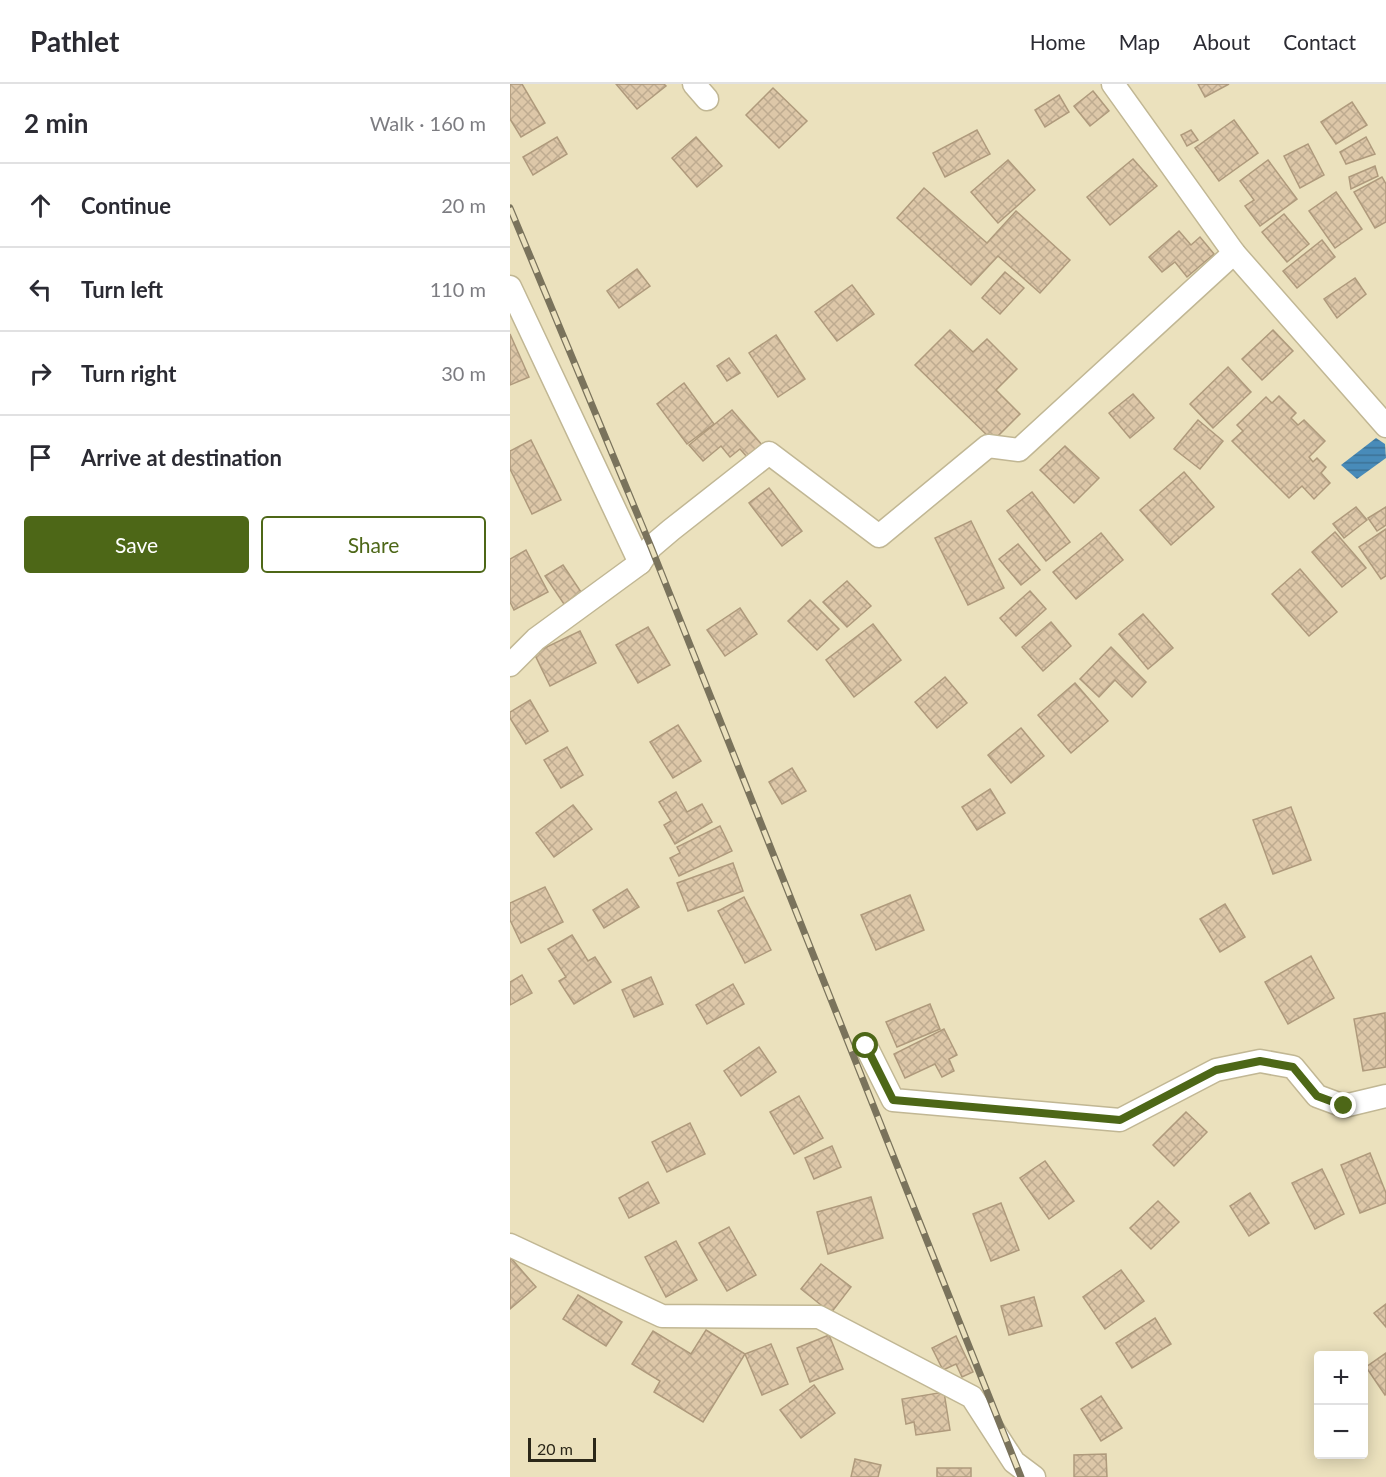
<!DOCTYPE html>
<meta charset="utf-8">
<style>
:root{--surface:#fff;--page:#f7f7f7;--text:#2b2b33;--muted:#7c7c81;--line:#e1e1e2;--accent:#4d6717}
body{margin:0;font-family:Lato,sans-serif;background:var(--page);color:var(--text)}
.controls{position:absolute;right:18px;bottom:18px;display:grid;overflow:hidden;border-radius:6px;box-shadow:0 3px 15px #0003}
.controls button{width:54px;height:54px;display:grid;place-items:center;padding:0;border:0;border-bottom:2px solid var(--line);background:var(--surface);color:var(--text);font:30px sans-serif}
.scale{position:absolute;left:18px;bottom:15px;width:68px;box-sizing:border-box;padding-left:6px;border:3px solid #2b2719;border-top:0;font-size:16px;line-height:21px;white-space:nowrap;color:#2b2719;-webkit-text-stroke:4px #ebe1bd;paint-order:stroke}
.stop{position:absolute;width:18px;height:18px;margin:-14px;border:4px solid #4d6717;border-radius:50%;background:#fff}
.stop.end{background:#4d6717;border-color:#fff;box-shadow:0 2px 6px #0008}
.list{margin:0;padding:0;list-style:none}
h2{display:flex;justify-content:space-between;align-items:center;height:78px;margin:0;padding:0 24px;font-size:26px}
h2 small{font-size:20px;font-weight:400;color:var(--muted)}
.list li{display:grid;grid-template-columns:39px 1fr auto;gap:18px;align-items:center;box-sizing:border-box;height:84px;padding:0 24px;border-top:2px solid var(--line)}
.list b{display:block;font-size:22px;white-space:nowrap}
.list em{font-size:20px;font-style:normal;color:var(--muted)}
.actions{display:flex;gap:12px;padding:18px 24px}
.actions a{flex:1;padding:14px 0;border:2px solid var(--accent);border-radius:6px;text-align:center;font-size:21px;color:var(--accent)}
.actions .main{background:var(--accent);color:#fff}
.icon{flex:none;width:33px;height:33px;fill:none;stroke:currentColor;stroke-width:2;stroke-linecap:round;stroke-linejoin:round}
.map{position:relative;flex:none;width:876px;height:1393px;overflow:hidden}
header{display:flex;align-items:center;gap:36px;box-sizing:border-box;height:84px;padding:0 30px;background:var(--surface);border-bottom:2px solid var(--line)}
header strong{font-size:28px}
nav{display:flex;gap:33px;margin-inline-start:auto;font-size:21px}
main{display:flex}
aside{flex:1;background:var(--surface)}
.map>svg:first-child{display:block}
.water{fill:url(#water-rules)}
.building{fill:url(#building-cross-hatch);stroke:#af9a7c;stroke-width:1.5}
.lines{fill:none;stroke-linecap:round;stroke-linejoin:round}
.minor-casing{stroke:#c1b794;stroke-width:25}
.minor{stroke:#fff;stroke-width:22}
.rail-casing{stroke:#7a735c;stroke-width:7}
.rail{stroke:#ebe1bd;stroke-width:4.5;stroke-dasharray:14;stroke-linecap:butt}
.route{stroke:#4d6717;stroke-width:8}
</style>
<header>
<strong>Pathlet</strong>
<nav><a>Home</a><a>Map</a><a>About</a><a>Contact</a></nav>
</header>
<main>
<aside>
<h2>2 min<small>Walk · 160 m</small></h2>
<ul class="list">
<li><svg class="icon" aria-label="ahead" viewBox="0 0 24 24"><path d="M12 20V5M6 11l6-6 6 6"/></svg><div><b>Continue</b></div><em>20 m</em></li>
<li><svg class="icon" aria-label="left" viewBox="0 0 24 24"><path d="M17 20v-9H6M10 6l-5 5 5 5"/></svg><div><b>Turn left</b></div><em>110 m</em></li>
<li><svg class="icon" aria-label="right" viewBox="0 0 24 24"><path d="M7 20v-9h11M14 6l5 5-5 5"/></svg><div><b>Turn right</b></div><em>30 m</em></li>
<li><svg class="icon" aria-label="arrive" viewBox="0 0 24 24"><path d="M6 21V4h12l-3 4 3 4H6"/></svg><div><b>Arrive at destination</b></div></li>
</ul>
<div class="actions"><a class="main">Save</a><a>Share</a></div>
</aside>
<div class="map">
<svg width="876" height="1393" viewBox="0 0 876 1393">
<defs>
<pattern id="water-rules" width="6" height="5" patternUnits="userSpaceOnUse" patternTransform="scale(1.5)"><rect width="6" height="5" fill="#488bb9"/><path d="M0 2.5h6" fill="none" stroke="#3c7296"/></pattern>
<pattern id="building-cross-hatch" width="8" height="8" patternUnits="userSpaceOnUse" patternTransform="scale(1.5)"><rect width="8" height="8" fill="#ddc7a8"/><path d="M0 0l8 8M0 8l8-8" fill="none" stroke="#beab90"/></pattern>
</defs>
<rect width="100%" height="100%" fill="#ebe1bd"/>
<path class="water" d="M 866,354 L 875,360 L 876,374 L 847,395 L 831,381 Z"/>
<g class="building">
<path d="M 0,0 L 12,0 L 35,39 L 11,53 L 0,35 Z"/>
<path d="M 106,0 L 154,0 L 156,2 L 127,25 Z"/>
<path d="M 688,0 L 719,0 L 695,13 Z"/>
<path d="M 263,4 L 297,37 L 269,64 L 236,31 Z"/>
<path d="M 583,7 L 599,27 L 580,42 L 564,22 Z"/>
<path d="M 549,11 L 559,28 L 535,43 L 525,26 Z"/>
<path d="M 842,18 L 857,41 L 826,60 L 811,38 Z"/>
<path d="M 724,36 L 748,69 L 709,97 L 685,64 Z"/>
<path d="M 467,46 L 480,70 L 435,93 L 423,69 Z"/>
<path d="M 681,46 L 688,56 L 677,62 L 671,51 Z"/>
<path d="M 47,53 L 57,70 L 23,91 L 13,73 Z"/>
<path d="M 186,53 L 212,82 L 187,103 L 162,74 Z"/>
<path d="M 856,53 L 865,70 L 836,80 L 830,68 Z"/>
<path d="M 798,60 L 814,91 L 790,104 L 774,72 Z"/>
<path d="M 623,75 L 647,102 L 600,141 L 577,113 Z"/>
<path d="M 498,76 L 525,106 L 488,139 L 461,108 Z"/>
<path d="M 758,76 L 787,115 L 750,142 L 735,122 L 744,116 L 730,97 Z"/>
<path d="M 865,82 L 868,92 L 841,105 L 839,93 Z"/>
<path d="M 872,93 L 876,100 L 876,138 L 865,144 L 844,108 Z"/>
<path d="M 414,104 L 477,159 L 506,127 L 560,176 L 530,209 L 488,172 L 461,201 L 387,134 Z"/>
<path d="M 826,108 L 852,145 L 825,164 L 799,127 Z"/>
<path d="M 774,130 L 799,160 L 777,178 L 752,148 Z"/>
<path d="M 669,147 L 681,161 L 690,153 L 704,170 L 677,193 L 665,178 L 652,188 L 639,173 Z"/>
<path d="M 812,156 L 825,173 L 787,204 L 773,187 Z"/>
<path d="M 127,185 L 140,202 L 109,224 L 97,207 Z"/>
<path d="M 495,188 L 514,204 L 490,230 L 472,214 Z"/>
<path d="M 845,194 L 856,210 L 827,234 L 814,215 Z"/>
<path d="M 342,201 L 364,230 L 327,257 L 305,228 Z"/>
<path d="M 440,246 L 463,268 L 477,255 L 507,285 L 486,306 L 510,330 L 483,357 L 405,281 Z"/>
<path d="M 763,246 L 783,267 L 752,296 L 732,275 Z"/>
<path d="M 0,250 L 19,293 L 0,301 Z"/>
<path d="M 266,251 L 295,295 L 268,313 L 239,269 Z"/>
<path d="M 219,274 L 230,289 L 217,297 L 207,282 Z"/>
<path d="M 718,283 L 741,308 L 703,344 L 680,320 Z"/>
<path d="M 174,299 L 204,340 L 177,360 L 147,320 Z"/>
<path d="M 623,310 L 644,334 L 620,354 L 599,329 Z"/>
<path d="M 769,312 L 786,329 L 781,334 L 788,341 L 794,336 L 815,357 L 799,373 L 803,378 L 807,374 L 816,383 L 811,389 L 820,399 L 804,415 L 792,402 L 779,414 L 722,357 L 733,347 L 727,341 L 756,313 L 762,319 Z"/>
<path d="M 222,326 L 252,361 L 237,373 L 230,365 L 220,373 L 211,362 L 193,377 L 179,361 Z"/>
<path d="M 688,336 L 713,357 L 690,385 L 664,365 Z"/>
<path d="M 21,356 L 51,416 L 22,430 L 0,385 L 0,367 Z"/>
<path d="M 555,362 L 589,394 L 564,419 L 530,386 Z"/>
<path d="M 674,388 L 704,423 L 661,461 L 630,426 Z"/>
<path d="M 259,404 L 292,447 L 272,462 L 239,419 Z"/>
<path d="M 522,408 L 560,458 L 536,477 L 497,427 Z"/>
<path d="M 846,423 L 857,436 L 834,454 L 823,440 Z"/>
<path d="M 876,423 L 876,441 L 867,447 L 858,434 Z"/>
<path d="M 461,437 L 494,504 L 458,521 L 425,454 Z"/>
<path d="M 876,445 L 876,492 L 871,495 L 849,463 Z"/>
<path d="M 825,448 L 856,484 L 832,503 L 802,468 Z"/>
<path d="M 591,449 L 613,476 L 566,515 L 543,488 Z"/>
<path d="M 508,460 L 530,486 L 511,501 L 489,475 Z"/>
<path d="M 16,466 L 38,508 L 4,526 L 0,518 L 0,475 Z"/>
<path d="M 53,481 L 71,508 L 54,520 L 35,492 Z"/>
<path d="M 790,485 L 827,528 L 799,552 L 762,510 Z"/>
<path d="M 337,497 L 361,522 L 337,543 L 313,518 Z"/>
<path d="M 520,507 L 536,525 L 506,552 L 490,534 Z"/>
<path d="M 300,516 L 329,545 L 307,566 L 278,537 Z"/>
<path d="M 230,524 L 247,550 L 215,572 L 197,546 Z"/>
<path d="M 633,530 L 663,564 L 638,585 L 609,550 Z"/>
<path d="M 541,538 L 561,562 L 533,587 L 512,563 Z"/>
<path d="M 363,540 L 391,576 L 344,613 L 316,576 Z"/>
<path d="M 138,543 L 160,581 L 128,599 L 106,561 Z"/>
<path d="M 70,547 L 86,579 L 40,602 L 24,569 Z"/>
<path d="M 601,563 L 636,598 L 622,613 L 605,596 L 589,613 L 570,595 Z"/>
<path d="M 435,593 L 457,619 L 427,644 L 405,618 Z"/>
<path d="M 565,599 L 598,637 L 561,669 L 528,631 Z"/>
<path d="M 20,616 L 38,647 L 16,660 L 0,634 L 0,628 Z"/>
<path d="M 168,641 L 191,677 L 163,694 L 140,658 Z"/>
<path d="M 511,644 L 534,672 L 501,699 L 478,671 Z"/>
<path d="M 57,663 L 73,691 L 51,704 L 34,676 Z"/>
<path d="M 282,684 L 296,707 L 272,720 L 259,698 Z"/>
<path d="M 480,705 L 495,729 L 467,746 L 452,723 Z"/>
<path d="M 166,708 L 177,728 L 192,720 L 202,738 L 165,760 L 154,741 L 161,737 L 149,718 Z"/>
<path d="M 63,721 L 82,745 L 44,773 L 26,749 Z"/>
<path d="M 781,723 L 801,776 L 763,790 L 743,736 Z"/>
<path d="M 210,742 L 222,767 L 169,792 L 160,774 L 170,769 L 167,763 Z"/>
<path d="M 223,779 L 233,807 L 178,827 L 167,799 Z"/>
<path d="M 35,803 L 53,838 L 11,859 L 0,836 L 0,819 Z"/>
<path d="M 117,805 L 129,823 L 94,844 L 83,826 Z"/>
<path d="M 400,811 L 414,846 L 366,866 L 351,831 Z"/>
<path d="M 234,813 L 261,866 L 235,879 L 208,827 Z"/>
<path d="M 715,820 L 735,853 L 710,868 L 690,835 Z"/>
<path d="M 62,851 L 78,877 L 85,873 L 101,898 L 64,920 L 49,897 L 56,893 L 38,865 Z"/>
<path d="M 801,872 L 824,914 L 778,940 L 755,898 Z"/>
<path d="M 12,891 L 22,909 L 0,921 L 0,898 Z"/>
<path d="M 141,893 L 153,920 L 124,933 L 112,906 Z"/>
<path d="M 223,900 L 234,920 L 197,940 L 186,921 Z"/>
<path d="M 420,920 L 430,945 L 387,963 L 376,938 Z"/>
<path d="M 875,929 L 876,983 L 853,987 L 844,935 Z"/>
<path d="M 434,945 L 447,971 L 439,975 L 444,987 L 432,993 L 425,980 L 395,994 L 384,970 Z"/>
<path d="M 249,963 L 266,988 L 231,1012 L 214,987 Z"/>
<path d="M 289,1012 L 313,1054 L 284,1070 L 260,1028 Z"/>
<path d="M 676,1028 L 697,1048 L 664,1082 L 643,1061 Z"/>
<path d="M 180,1039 L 195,1070 L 157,1088 L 142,1058 Z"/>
<path d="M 322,1062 L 331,1083 L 304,1095 L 295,1074 Z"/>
<path d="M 860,1069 L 876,1109 L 876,1119 L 850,1129 L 831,1081 Z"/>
<path d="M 535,1077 L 564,1117 L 539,1135 L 510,1094 Z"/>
<path d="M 812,1085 L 834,1130 L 805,1145 L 782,1099 Z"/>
<path d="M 138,1098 L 149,1119 L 119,1134 L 109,1114 Z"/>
<path d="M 740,1109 L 759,1139 L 739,1152 L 720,1122 Z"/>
<path d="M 361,1113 L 373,1154 L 318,1170 L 307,1128 Z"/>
<path d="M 648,1117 L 669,1138 L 641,1165 L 620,1144 Z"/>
<path d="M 491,1119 L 509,1166 L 481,1177 L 463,1130 Z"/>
<path d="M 219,1143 L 246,1191 L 217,1207 L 189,1159 Z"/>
<path d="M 166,1157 L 187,1196 L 156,1213 L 135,1173 Z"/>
<path d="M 0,1173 L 26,1203 L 0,1225 Z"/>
<path d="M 311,1180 L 341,1203 L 321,1229 L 291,1205 Z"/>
<path d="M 611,1186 L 634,1217 L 595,1245 L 573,1213 Z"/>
<path d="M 68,1211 L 112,1238 L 96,1262 L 53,1235 Z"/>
<path d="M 524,1213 L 532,1242 L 499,1251 L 491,1222 Z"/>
<path d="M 876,1220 L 876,1243 L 864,1229 Z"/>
<path d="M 645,1234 L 661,1260 L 622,1284 L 606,1259 Z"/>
<path d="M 196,1246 L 235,1270 L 193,1338 L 144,1308 L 150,1297 L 122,1280 L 143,1247 L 181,1270 Z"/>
<path d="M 319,1251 L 333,1285 L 300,1298 L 287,1264 Z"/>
<path d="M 446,1252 L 463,1288 L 452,1293 L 446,1280 L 433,1286 L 422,1264 Z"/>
<path d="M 261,1260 L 278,1300 L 252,1311 L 235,1270 Z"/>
<path d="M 876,1269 L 876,1310 L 875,1311 L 856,1283 Z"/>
<path d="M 304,1301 L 325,1329 L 291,1354 L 270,1326 Z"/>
<path d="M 434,1308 L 440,1346 L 406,1351 L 404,1338 L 396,1340 L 392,1315 Z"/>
<path d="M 591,1312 L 612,1344 L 591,1357 L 571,1325 Z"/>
<path d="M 596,1370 L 597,1393 L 564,1393 L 564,1371 Z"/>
<path d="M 345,1375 L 371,1381 L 368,1393 L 341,1393 Z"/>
<rect x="427" y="1384" width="34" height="9"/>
</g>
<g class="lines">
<defs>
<g id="minor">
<path d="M 184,0 L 197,15"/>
<path d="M 603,0 L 724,169 L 876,342"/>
<path d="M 0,203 L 130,479"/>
<path d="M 0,581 L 26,555 L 130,479 L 141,463 L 161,446 L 259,369 L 369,452 L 478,362 L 509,366 L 724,169"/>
<path d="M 356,962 L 383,1016 L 610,1036 L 706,986 L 750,977 L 783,983 L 807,1012 L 834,1022 L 876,1012"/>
<path d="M 0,1161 L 152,1232 L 309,1233 L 462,1313 L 504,1378 L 524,1393"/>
</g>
</defs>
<use href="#minor" class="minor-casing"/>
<use href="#minor" class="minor"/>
<defs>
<path id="rail" d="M 0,124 L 141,463 L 511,1393"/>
</defs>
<use href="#rail" class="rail-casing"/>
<use href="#rail" class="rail"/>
</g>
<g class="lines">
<path class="route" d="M 356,962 L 383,1016 L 610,1036 L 706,986 L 750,977 L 783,983 L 807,1012 L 834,1022"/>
</g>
</svg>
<div class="controls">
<button>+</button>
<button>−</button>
</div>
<div class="scale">20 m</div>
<div class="stop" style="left:356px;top:962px"></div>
<div class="stop end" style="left:834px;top:1022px"></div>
</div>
</main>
